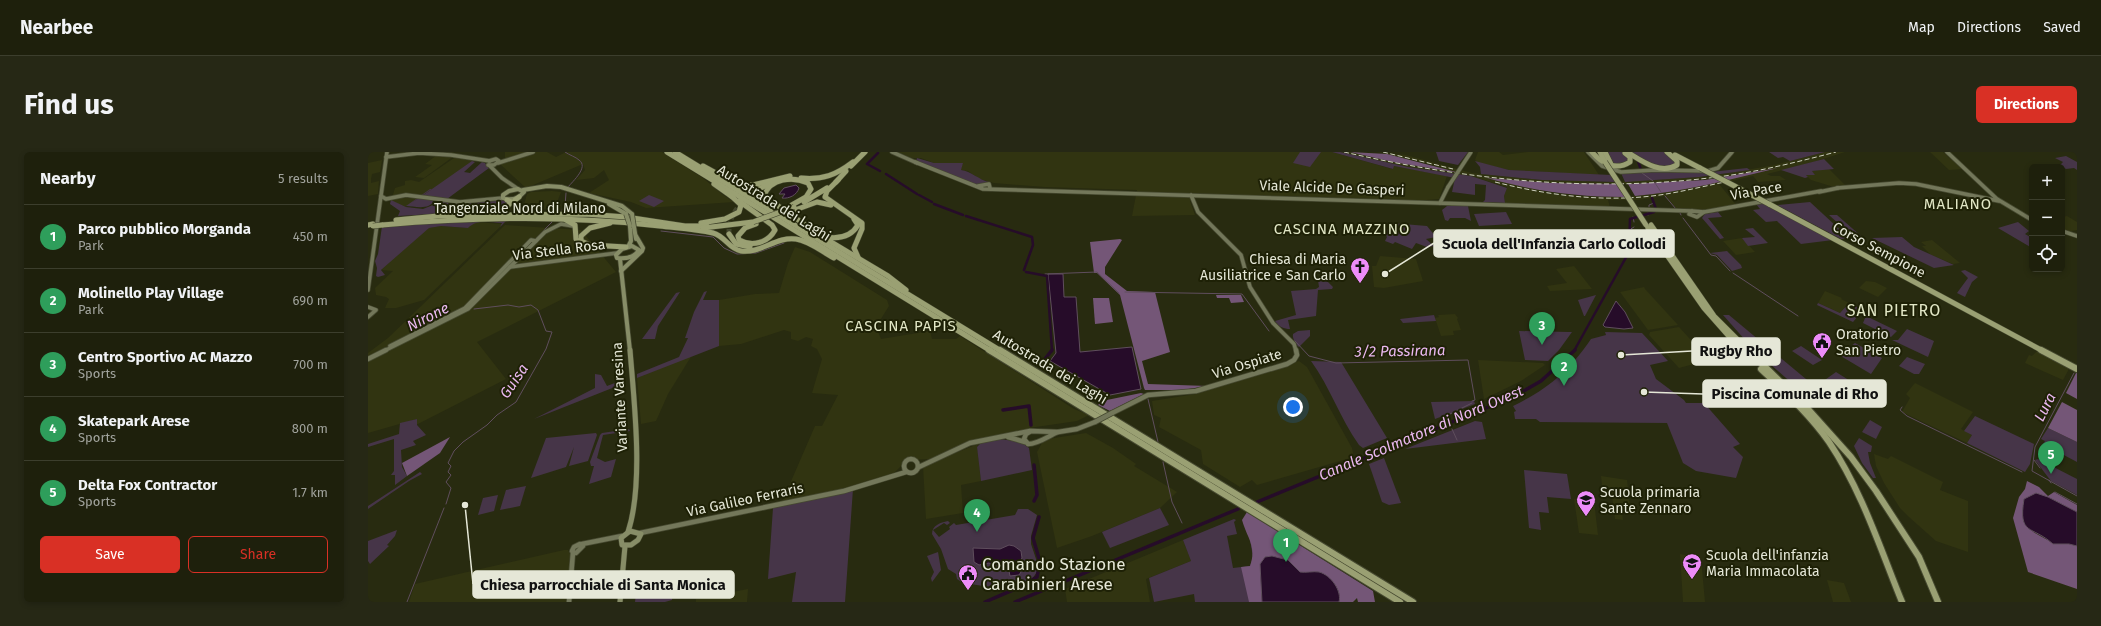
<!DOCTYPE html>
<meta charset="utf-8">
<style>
:root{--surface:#1e200c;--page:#262815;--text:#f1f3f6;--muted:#a1a39d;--line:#3c3e2d;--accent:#d93025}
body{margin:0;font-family:"Fira Sans",sans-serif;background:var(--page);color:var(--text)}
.controls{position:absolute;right:12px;top:12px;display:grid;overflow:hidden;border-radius:6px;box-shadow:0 2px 6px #0003}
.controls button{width:36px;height:36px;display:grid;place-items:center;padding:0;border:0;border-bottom:1px solid var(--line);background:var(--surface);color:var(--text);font:20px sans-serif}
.you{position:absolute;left:925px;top:255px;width:14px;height:14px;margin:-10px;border:3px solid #fff;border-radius:50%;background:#1a73e8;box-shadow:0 0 0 6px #1a73e833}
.badge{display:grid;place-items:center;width:26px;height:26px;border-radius:50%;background:var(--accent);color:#fff;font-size:13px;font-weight:700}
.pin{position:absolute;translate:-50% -33px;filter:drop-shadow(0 1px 2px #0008)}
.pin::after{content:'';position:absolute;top:21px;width:14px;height:12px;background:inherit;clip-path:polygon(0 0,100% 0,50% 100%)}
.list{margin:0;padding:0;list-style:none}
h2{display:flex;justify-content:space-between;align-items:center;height:52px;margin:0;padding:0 16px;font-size:17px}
h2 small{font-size:13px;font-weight:400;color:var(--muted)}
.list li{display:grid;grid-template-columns:26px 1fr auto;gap:12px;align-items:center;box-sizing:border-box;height:64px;padding:0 16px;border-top:1px solid var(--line)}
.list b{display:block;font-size:15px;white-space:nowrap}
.list p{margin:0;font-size:13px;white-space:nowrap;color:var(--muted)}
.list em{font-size:13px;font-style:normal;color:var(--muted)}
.actions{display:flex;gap:8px;padding:12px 16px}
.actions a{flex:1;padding:9px 0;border:1px solid var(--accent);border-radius:6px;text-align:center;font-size:14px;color:var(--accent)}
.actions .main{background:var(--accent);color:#fff}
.icon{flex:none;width:22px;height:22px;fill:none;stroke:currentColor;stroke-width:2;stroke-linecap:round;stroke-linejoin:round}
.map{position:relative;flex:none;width:1709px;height:450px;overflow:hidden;border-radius:6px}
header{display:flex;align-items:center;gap:24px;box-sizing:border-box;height:56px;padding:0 20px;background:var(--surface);border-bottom:1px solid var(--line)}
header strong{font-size:19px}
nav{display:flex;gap:22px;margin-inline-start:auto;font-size:14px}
.intro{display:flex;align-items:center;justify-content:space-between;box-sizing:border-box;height:96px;padding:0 24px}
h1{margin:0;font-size:28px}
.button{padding:10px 18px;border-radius:6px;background:var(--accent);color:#fff;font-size:14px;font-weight:700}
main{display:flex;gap:24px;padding:0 24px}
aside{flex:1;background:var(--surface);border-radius:6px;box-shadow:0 2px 6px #0003}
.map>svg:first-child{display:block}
.built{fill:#313411;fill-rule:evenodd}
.green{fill:#463548}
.forest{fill:#745677}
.water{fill:#260c29;stroke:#5f4e5d}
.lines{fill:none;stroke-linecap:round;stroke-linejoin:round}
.stream{stroke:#5f4e5d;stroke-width:1}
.canal-far1{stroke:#260c29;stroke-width:2.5}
.canal{stroke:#260c29;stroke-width:3.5}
.highway-tunnel{stroke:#44472e;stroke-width:5;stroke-dasharray:5 2.5;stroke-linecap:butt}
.secondary-far1-casing{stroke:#464930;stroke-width:5}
.secondary-casing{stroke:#464930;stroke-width:6}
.primary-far1-casing{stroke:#464930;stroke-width:5.5}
.primary-casing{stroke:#464930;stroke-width:6}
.highway-far1-casing{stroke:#464930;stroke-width:6}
.highway-casing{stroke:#464930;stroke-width:8}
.secondary-far1{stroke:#73775a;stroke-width:3.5}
.secondary{stroke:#73775a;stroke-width:4.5}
.primary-far1{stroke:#878d67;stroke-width:4}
.primary{stroke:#878d67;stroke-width:5}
.highway-far1{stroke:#9aa073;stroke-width:5}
.highway{stroke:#9aa073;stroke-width:6}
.rail{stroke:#ced0bf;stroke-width:1;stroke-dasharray:5 2.5;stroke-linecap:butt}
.secondary-bridge-far1-casing{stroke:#464930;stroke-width:5;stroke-linecap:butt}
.secondary-bridge-casing{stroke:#464930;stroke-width:6;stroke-linecap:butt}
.primary-bridge-casing{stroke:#464930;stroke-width:5.5;stroke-linecap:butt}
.highway-bridge-casing{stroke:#464930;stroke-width:6;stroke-linecap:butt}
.secondary-bridge-far1{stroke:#73775a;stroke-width:3.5}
.secondary-bridge{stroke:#73775a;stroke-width:4.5}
.primary-bridge{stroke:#878d67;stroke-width:4}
.highway-bridge{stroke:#9aa073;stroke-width:5}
.labels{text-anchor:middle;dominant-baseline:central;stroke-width:4;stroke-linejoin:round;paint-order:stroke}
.street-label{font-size:14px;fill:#e5e7d7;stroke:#1e2106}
.poi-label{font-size:14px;fill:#e5e7d7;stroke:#1e2106;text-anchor:start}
.neighbourhood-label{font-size:15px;letter-spacing:1px;fill:#e2e7c6;stroke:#1e2106}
.water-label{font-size:15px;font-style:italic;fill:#eab8f0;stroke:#1e2106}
.quarter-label{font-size:16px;letter-spacing:1px;fill:#e2e7c6;stroke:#1e2106}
.near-poi-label{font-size:17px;fill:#e5e7d7;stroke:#1e2106;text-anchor:start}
.leader{fill:none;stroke:#e5e7d7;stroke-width:1.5}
.callout-dot{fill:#e5e7d7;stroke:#1e2106;stroke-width:1.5}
.callout{fill:#e5e7d7;stroke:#e5e7d7;stroke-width:1.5}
.callout-label{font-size:15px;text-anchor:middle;font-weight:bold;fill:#111}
</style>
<header>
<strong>Nearbee</strong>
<nav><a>Map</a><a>Directions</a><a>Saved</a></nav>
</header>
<div class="intro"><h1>Find us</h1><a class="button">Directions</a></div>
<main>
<aside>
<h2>Nearby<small>5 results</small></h2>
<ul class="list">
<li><span class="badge" style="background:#2e9e5b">1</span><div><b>Parco pubblico Morganda</b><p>Park</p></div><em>450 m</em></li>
<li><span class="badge" style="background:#2e9e5b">2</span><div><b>Molinello Play Village</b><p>Park</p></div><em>690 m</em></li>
<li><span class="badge" style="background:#2e9e5b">3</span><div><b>Centro Sportivo AC Mazzo</b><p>Sports</p></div><em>700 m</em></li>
<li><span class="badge" style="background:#2e9e5b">4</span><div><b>Skatepark Arese</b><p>Sports</p></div><em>800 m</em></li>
<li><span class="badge" style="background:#2e9e5b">5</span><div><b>Delta Fox Contractor</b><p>Sports</p></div><em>1.7 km</em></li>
</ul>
<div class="actions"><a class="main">Save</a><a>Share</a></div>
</aside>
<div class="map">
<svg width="1709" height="450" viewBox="0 0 1709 450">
<rect width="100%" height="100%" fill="#282b10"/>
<g class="built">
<path d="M 137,0 L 179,0 L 188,5 L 198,0 L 294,0 L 335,26 L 354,42 L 366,50 L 278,56 L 263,50 L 221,41 L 241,28 L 236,18 L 226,26 L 208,28 L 217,18 L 215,12 L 158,36 L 132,12 L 137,9 Z"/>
<path d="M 530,0 L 964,0 L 1024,17 L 1026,14 L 1079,24 L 1071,47 L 1046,49 L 822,41 L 822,49 L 827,63 L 764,64 L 769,38 L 677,35 L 626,31 L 611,27 L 600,19 L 592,18 L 595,11 L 566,11 L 553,6 L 544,6 Z"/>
<path d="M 972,0 L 982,0 L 1025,10 L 1088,20 L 1057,11 L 1008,0 L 1038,3 L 1104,21 L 1174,28 L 1248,30 L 1345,24 L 1406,13 L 1457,0 L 1477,0 L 1446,10 L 1399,22 L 1403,24 L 1412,24 L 1418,28 L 1390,30 L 1385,24 L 1351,32 L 1369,54 L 1335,58 L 1309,57 L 1297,44 L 1270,48 L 1240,48 L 1242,55 L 1137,51 L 1136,44 L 1139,35 L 1103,24 L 1040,15 ZM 1393,20 L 1299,40 L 1257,45 L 1215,44 L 1183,41 L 1122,27 L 1200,32 L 1274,32 L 1307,31 Z"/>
<path d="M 1110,0 L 1131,0 L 1135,3 L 1160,0 L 1216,0 L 1231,23 L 1141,18 L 1111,11 L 1107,8 Z"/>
<path d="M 1562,0 L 1575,0 L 1594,17 L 1581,18 Z"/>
<path d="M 69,3 L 86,4 L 56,26 L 47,25 L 64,13 L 57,12 Z"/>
<path d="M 89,4 L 107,10 L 71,36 L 52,45 L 38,55 L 23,49 L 27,36 L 37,33 L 37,29 L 43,28 L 51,30 Z"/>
<path d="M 14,8 L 12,20 L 4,22 L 3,27 L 3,31 L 11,29 L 10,42 L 0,44 L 0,11 Z"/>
<path d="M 1461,17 L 1478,34 L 1466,35 L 1443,28 L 1438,23 L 1447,23 L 1443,19 Z"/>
<path d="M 184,39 L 193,40 L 190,48 L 189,51 L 193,53 L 191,56 L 159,58 L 155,56 L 159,42 L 163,40 Z"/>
<path d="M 1699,64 L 1709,70 L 1709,78 L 1698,80 L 1694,79 L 1694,65 Z"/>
<path d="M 107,70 L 135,72 L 56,148 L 28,156 L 17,156 L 21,147 L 18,145 L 8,143 L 7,136 L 25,119 L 13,118 L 60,76 L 73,74 L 99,76 Z"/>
<path d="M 137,73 L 213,78 L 248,120 L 109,190 L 138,227 L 48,273 L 49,267 L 0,281 L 0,201 L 20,186 Z"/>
<path d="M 1374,86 L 1387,100 L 1368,103 L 1355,89 Z"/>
<path d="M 1564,88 L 1592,111 L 1585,112 L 1563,103 L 1554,94 L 1558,94 L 1553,90 Z"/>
<path d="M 427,95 L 442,100 L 519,148 L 521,154 L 511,170 L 509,177 L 513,187 L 562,179 L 564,187 L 588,187 L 592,184 L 706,257 L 721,263 L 709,269 L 661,276 L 660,279 L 597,292 L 563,307 L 539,308 L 524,323 L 473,338 L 414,350 L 447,274 L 454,274 L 470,243 L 444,241 L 454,207 L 449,197 L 443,194 L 445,187 L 438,185 L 430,189 L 423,187 L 423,180 L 416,178 L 373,192 L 351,194 L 351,148 L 387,142 L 411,141 L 420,111 Z"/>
<path d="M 1012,104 L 1048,107 L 1055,129 L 1016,136 L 1006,135 L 1004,114 L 1008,114 Z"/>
<path d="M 1206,114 L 1224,137 L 1182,139 L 1179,134 L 1199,131 L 1188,117 Z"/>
<path d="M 1498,129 L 1507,130 L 1519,136 L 1510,145 L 1491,136 Z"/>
<path d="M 1276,135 L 1277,137 L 1310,173 L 1280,178 L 1252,140 Z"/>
<path d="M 1457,139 L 1474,146 L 1473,147 L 1481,151 L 1472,161 L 1450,151 Z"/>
<path d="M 1087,162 L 1090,166 L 1089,167 L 1093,178 L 1085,179 L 1086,183 L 1073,184 L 1067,166 L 1071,165 L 1070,163 Z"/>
<path d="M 1311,175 L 1341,208 L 1311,216 L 1281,183 L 1282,180 Z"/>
<path d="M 1670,198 L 1702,215 L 1695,228 L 1657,211 L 1661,203 L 1664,204 Z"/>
<path d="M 324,203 L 300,242 L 288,269 L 273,272 L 269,226 Z"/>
<path d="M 1110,208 L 1175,211 L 1177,213 L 1153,229 L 1116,247 Z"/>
<path d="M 931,209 L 939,215 L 984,296 L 986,305 L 889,333 L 884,328 L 872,335 L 835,312 L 833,298 L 791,275 L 793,266 L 786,263 L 784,249 L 828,242 Z"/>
<path d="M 1547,231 L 1605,260 L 1593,277 L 1604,283 L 1599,291 L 1534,260 L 1542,246 L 1538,242 Z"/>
<path d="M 718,281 L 745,296 L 768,312 L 766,314 L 809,340 L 792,356 L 724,384 L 689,396 L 669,300 L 674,291 L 680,287 Z"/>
<path d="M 610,292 L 609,295 L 613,329 L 593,333 L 595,361 L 558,367 L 555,314 Z"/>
<path d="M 1506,302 L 1520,307 L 1523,304 L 1575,330 L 1572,338 L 1600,349 L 1600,400 L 1568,389 L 1541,365 L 1532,356 L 1516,331 L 1508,314 Z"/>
<path d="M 1233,324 L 1259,328 L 1262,353 L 1253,352 L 1255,368 L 1247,367 L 1244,344 L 1235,343 Z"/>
<path d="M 1206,347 L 1226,349 L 1230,383 L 1211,381 Z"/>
<path d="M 815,388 L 823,409 L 778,427 L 782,450 L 699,450 L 697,437 Z"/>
<path d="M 196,398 L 200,398 L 202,402 L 199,450 L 41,450 L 47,432 Z"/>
<path d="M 1312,402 L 1333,406 L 1337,450 L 1315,450 Z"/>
<path d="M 1459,428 L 1476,431 L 1483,450 L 1465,450 Z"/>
<path d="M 380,437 L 379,450 L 328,450 L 328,447 Z"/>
</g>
<g class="green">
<path d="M 932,0 L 953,0 L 942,15 L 925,11 Z"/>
<path d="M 964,0 L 972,0 L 1040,15 L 1103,24 L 1139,36 L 1136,44 L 1137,51 L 1115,50 L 1117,48 L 1118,33 L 1107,32 L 1107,43 L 1084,40 L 1087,26 L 1026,14 L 1025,17 Z"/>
<path d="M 1068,0 L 1100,0 L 1090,13 L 1071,9 Z"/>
<path d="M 1240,0 L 1255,0 L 1262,9 L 1247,14 Z"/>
<path d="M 1261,0 L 1297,0 L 1306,5 L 1307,13 L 1290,15 Z"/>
<path d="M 1401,0 L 1457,0 L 1422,9 L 1415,5 L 1410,6 Z"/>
<path d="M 1698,4 L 1709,10 L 1709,18 L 1706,16 L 1698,17 L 1692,13 L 1695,10 L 1687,6 Z"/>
<path d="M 549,6 L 566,11 L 595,11 L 593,18 C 603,19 611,28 621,30 L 609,33 L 548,9 Z"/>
<path d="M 1456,7 L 1466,17 L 1444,19 L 1447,23 L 1438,23 L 1440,25 L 1437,26 L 1413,18 Z"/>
<path d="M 104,9 L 107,10 L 96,20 L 102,21 L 114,10 L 117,11 L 121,16 L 79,47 L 54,44 Z"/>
<path d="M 1107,9 L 1141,18 L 1243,23 L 1248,30 L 1174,28 L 1113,22 L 1112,15 Z"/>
<path d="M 1379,16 L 1382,18 L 1331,25 L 1257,30 L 1253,21 L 1283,19 L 1334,21 Z"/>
<path d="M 62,37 L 64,37 L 43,51 L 51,46 L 66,48 C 62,59 46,54 38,54 Z"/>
<path d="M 281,43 L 296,49 L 286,55 L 271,49 Z"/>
<path d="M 23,48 L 38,55 L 55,57 L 75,49 L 134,48 L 140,49 L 138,54 L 118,59 L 30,64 L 32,59 L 22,52 Z"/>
<path d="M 1442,50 L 1481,86 L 1473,87 L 1409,53 Z"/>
<path d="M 1396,51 L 1411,60 L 1465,88 L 1433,92 L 1409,69 L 1398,70 L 1385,58 L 1392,57 L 1388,52 Z"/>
<path d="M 1079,54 L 1100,54 L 1103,69 L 1097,66 L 1082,66 L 1080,69 L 1077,68 L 1074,58 Z"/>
<path d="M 1138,60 L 1144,72 L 1111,74 L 1106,62 Z"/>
<path d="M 1350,60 L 1354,65 L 1340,66 L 1356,86 L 1352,87 L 1334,66 L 1337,62 Z"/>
<path d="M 1461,63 L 1469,63 L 1493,84 L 1485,85 Z"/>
<path d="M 138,69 L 132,75 L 134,71 C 121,70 109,67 100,76 L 73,74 L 61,76 L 13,118 L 17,123 L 10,125 L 8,124 L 9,116 L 7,109 L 10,102 L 14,74 L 56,70 Z"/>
<path d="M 1650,70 L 1661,79 L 1657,82 L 1664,86 L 1664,96 L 1630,76 Z"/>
<path d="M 1023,71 L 1059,74 L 1068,85 L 1058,87 L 1066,94 L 1059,95 L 1048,91 L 1044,97 L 1027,90 L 1025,92 L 1017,89 L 1019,85 L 1015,80 L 1021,76 Z"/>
<path d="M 1385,76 L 1400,91 L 1380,94 L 1374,86 L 1387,85 L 1377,77 Z"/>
<path d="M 1534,85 L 1546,95 L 1586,113 L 1566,116 L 1504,86 Z"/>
<path d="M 1359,99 L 1373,113 L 1374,116 L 1364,119 L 1349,103 L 1342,101 Z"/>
<path d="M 1597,118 L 1610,125 L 1604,130 L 1597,145 L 1589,141 L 1600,126 L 1593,119 Z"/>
<path d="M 950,128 L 958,128 L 965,135 L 964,137 L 950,138 L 948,164 L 920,168 L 922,177 C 916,177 911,175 907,169 L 928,163 L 923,139 L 948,137 L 951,135 Z"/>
<path d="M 339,139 L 335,148 L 351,148 L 351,194 L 269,226 L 269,222 L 311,205 L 320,186 L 317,186 L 326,160 L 336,140 Z"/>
<path d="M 312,140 L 290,174 L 287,187 L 274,187 L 308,141 Z"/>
<path d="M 1228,143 L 1217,164 L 1216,164 L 1210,148 Z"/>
<path d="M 1450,151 L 1472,161 L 1481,151 L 1495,158 L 1485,170 L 1449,153 Z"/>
<path d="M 1066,163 L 1068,169 L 1035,171 L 1032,167 Z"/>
<path d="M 1355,163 L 1361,163 L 1444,232 L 1434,240 L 1386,198 Z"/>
<path d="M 1498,164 L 1529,179 L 1523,185 L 1495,171 Z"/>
<path d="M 1539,177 L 1566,189 L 1560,205 L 1524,188 L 1530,188 Z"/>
<path d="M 942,178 L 942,184 L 931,195 C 928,193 924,186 925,182 L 930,179 Z"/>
<path d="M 1151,179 L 1201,180 L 1204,180 L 1191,198 L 1180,209 L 1157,208 Z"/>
<path d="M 1237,180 L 1274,181 L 1300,209 L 1282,213 L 1288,227 L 1316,248 L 1318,251 L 1336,251 L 1372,292 L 1365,295 L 1375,305 L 1368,326 L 1328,319 L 1315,311 L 1299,271 L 1172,270 L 1168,267 L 1147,267 L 1146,260 L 1148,259 L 1145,254 C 1180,237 1201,219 1223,187 L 1238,183 Z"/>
<path d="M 1487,191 L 1514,206 L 1503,222 L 1471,203 Z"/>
<path d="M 1433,194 L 1454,208 L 1445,213 L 1424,199 Z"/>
<path d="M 1539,205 L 1557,212 L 1551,222 L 1546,222 L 1531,214 Z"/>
<path d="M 943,209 L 973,210 L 1019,286 L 995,296 L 991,293 C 972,266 962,235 943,209 Z"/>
<path d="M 1468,220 L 1506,244 L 1491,252 L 1454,230 Z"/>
<path d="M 227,222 L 233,223 L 239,234 L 257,227 L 257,231 L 166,267 L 227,236 Z"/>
<path d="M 1106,249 L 1107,252 L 1067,267 L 1063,250 Z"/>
<path d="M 1607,264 L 1666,292 L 1662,312 L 1657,320 L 1599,291 L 1604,283 L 1596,279 Z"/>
<path d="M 49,267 L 49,273 L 58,283 L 45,289 L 48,293 L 33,298 L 34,315 L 39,324 L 27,333 L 27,323 L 23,323 L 26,319 L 26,287 L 0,295 L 0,292 L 31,282 L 32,271 Z"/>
<path d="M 1502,268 L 1514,275 L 1508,287 L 1494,280 Z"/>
<path d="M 1107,269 L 1114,270 L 1118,287 L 1037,297 Z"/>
<path d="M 1680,276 L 1709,290 L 1709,310 L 1675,292 L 1677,289 L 1673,287 Z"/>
<path d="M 261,277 L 262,279 L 235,283 L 229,306 L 237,310 L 248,307 L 243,325 L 221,332 L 226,314 L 223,314 L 222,310 L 232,283 L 234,281 Z"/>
<path d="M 228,281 L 229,283 L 220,309 L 201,314 L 206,295 L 198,315 L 163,326 L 178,286 Z"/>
<path d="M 1491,286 L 1504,294 L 1503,300 L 1500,300 L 1502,311 L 1508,326 L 1505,326 L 1494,311 L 1486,294 Z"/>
<path d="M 632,287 L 653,290 L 661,296 L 664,318 L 613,329 L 609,295 L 614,290 Z"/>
<path d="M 1016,306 L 1033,351 L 1021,353 L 1014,350 L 1001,312 Z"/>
<path d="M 1670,307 L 1709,327 L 1709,343 L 1683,329 L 1667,308 Z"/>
<path d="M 1156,318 L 1199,322 L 1203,347 L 1179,345 L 1181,361 L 1171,360 L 1173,378 L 1161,376 Z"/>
<path d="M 52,320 L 54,322 L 41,329 L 0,357 L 0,354 Z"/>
<path d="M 158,334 L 152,354 L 132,358 L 138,338 Z"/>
<path d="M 485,337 L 477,450 L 424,450 L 428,420 L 400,427 L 405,356 Z"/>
<path d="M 130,343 L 126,359 L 110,363 L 115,346 Z"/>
<path d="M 792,356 L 801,373 L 742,396 L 734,380 Z"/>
<path d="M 650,357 L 660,357 L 669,363 L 663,384 L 663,392 L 670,413 L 669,420 L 664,427 L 643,438 L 595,431 L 589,427 L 588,422 L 580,417 L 573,397 L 564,382 C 564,373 572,371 580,369 L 582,371 L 579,373 L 576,371 L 565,378 L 571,385 L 582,377 L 581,375 L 586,371 L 588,373 L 647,363 Z"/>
<path d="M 866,367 L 868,368 L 866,370 L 869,382 L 859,384 L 865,416 L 882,414 L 885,405 L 882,388 L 993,436 L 983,450 L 827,450 L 826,442 L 786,450 L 781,426 L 823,409 L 815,388 Z"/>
<path d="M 29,378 L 27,384 L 19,393 L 21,394 L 2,412 L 0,409 L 0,389 Z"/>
<path d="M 570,400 L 573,418 L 564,430 L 563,426 L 566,420 L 559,404 Z"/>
<path d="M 306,433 L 304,448 L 297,450 L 267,450 L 268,442 Z"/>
</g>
<g class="forest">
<path d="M 982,0 L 1019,2 L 1092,21 L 1025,10 Z"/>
<path d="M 1410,16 C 1363,27 1316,40 1267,44 L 1260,32 L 1337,28 Z"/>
<path d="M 1119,26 L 1183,31 L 1249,32 L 1257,45 C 1210,45 1165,39 1119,26 Z"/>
<path d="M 752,87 L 754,88 L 737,115 L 737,122 L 759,139 L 787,140 L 802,200 L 774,209 L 780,232 L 840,234 L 814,238 L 777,238 L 776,236 L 752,143 L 729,121 L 726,121 L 722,90 Z"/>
<path d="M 848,143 L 873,143 L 876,150 L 863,151 L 861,146 L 849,146 Z"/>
<path d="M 725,146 L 741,146 L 745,170 L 727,172 Z"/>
<path d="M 1709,219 L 1709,247 L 1698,241 Z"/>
<path d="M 773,241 L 776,242 L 742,259 L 730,253 L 734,249 Z"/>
<path d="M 1694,250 L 1709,258 L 1709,290 L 1680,276 Z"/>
<path d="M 82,285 L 72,301 L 39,324 L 34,311 Z"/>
<path d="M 1659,329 L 1671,335 L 1680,344 L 1686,340 L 1709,353 L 1709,360 L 1680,345 L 1655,368 C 1660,381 1675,383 1685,392 L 1701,392 L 1709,394 L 1709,437 L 1660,420 L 1645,366 L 1651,345 L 1657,337 Z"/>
<path d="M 879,360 L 1005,439 L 1007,450 L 990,450 L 989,446 L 985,450 L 971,450 C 975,438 963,425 951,421 C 946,419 938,421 932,420 L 924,413 L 906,404 L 899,405 L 892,419 L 894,450 L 881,450 L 873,415 L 882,414 C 889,394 879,386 874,368 Z"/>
</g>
<g class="water">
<path d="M 428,33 L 431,36 C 429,43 421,47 414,46 L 417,42 L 411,42 L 416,36 Z"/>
<path d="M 680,122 L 695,122 L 696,145 L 708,145 L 712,200 L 764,195 L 773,237 L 742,243 L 682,209 L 688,201 Z"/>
<path d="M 1248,149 L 1257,160 L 1265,176 L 1256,177 L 1237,175 L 1235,173 Z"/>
<path d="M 1668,341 L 1680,345 L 1709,360 L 1709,394 L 1701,392 L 1685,392 C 1664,373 1650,384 1656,347 Z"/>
<path d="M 641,393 L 646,394 L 653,399 L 654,406 L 649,414 L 653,420 L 651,423 L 642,424 L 641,419 L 621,411 L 611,413 L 606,410 L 605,396 L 632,397 Z"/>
<path d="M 904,404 L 920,408 L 932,420 C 938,421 945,419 951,420 C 963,423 974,439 971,450 L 894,450 L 892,412 L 897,405 Z"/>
</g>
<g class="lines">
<g class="stream">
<path d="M 197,0 C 201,3 208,5 211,8 C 221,15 205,29 200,35"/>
<path d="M 1274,21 L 1285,29"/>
<path d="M 1287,31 L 1293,40"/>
<path d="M 1297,44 L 1308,57"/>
<path d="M 1281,55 L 1281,53 L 1286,51"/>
<path d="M 194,58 L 197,54 L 198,41"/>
<path d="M 1280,61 L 1280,63"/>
<path d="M 1312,61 L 1313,63"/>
<path d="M 1265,65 L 1266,70"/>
<path d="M 1315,66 L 1343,103 L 1348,104 L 1362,119"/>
<path d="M 1261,78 L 1266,75"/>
<path d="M 293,79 L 345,85 L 356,96 L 369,102 L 388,101 L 416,91"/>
<path d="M 167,87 L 185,69"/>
<path d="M 141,114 L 164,90"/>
<path d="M 1365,121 L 1430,164"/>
<path d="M 677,122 L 729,120 L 751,141"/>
<path d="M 757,140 L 874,142 L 901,179"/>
<path d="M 927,189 L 941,204 L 968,211 L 1100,208 L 1107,248 L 1104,249"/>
<path d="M 1706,221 L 1667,295 L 1664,319 L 1709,344"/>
<path d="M 780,247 L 790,290"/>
<path d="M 1534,255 L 1532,258 L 1539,264 L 1654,320"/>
<path d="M 1074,266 L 1104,251"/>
<path d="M 1076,268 L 1082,275"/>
<path d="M 1084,277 L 1089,288"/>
<path d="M 1666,308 L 1672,316"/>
<path d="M 795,310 L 804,350 L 814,371"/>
<path d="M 1681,328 L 1683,331"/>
<path d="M 1687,340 L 1709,352"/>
<path d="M 78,352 L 83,336 L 78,330 L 83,323 L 80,320 L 83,314 L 80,311 L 86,299 L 95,290 L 119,273 L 129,263 L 148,250 L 178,197 L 184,180 L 178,179 L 170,158 L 163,153 L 151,155 L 140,153 L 106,157"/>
<path d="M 39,450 L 76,356"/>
</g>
<g class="canal-far1">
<path d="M 510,1 L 499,12 L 512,19"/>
<path d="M 1270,9 L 1273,18"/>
<path d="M 518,22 L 549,42"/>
<path d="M 551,43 L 564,50"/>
<path d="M 1284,46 L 1288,57"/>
<path d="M 566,52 L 595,63"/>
<path d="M 598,64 L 664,85 L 665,93 L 656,118"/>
<path d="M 658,120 L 679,124 L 684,199"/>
<path d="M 1206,199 L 1261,100 L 1262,67 L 1286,60"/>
</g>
<g class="canal">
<path d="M 677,207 L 684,198"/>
<path d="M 635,258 L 661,254 L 663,273"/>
<path d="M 666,313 L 669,343 L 666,349"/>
<path d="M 889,350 L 1147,244 L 1173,229 L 1207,198"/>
<path d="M 617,450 L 654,434 L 669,425 L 672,410 L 665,386 L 671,365"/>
<path d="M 647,450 L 870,357"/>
</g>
<path class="highway-tunnel" d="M 361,82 C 360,61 374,50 389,38"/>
<defs>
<g id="secondary-far1">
<path d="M 524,0 L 549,11"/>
<path d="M 1220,0 L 1234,14 L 1253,20 L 1288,18 L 1340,19 L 1350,16 L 1364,0"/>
<path d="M 1579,0 L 1629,47 L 1664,68"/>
<path d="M 18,5 L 51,1 L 83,3 L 122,9"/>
<path d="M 547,10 L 615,37 L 1324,59"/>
<path d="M 130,11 L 165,0"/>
<path d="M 120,13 L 126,13 L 131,9 L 128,7 L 121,9"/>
<path d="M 121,13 L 134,26 L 150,37"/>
<path d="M 610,34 L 621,32 L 622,36"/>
<path d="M 1469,36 L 1531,31 L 1548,32 L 1631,49"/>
<path d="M 1451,40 L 1470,36"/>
<path d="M 823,43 L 830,60 L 873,103 L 882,135 L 905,171 L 926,192 L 928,199"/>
<path d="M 13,44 L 18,47 L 38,43 L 92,50 L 135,46"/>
<path d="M 1072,51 L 1080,35"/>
<path d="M 1324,59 L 1336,60 L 1329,65 L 1321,62 Z"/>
<path d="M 1336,60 L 1453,39"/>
<path d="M 1694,79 L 1709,84"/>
<path d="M 142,115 L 249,101"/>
<path d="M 0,138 L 19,0"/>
<path d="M 0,155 L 8,158 L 0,165"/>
<path d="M 22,194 L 97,156 L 163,88 L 168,89"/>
<path d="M 16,199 L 100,157 L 177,80 L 193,72 L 205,74"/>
</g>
<g id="secondary">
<path d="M 0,207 L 18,198"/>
<path d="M 744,261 L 780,243 L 828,239 L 919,212 L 926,208 L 929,203 L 928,198"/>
<path d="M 663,279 L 690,280 C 680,284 671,292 660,292 L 656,287 L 658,282 Z"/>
<path d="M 690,280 L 709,277 L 727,270"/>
<path d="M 640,285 L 657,290"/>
<circle cx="543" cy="314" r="7"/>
<path d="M 551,315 L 602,291 L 662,279"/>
<path d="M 272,381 L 476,339 L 538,320"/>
<path d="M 212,392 L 215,394 L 208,401 L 204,399 L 206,395 Z"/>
<path d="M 214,392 L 254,384"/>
<path d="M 201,450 L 205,400"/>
</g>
<g id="primary-far1">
<path d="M 150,37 L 156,40 C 150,47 143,49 135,46 L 135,43 L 141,39 Z"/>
<path d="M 155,38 L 179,34 L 193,35 L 254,54 L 264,62"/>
<path d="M 241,52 L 258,62"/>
<path d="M 266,75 L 268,87"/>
<path d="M 264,94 L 271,98 C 266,106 258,107 249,106 L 248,103 L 254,97 Z"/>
<path d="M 260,95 L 263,89 L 262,74"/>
<path d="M 252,107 L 262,199"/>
<path d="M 253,119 L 274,99 L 275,96 L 268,84"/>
</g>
<g id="primary">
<path d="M 262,379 L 273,382 L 270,388 L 263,393 L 254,393 L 253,386 Z"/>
<path d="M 260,380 C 276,332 266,249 262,198"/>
<path d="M 252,450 L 257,394"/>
</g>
<g id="highway-far1">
<path d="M 299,0 L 623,199"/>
<path d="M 307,0 L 633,199"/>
<path d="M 1224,0 C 1234,12 1248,19 1262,10 L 1262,5 L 1257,1"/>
<path d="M 1232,0 L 1237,10"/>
<path d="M 1237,0 L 1243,12"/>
<path d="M 1259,0 C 1274,9 1292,23 1309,13 L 1309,9 L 1299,0"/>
<path d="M 1307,3 L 1332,16"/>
<path d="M 335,14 L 399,49"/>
<path d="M 483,14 L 497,0"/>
<path d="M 433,26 C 455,28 468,23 485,10"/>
<path d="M 470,28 L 459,39 L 457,45 L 494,71 L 494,77 L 486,96 L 490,105"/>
<path d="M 468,30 L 478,19"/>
<path d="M 346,32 L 363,44"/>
<path d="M 372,33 L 385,33 L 422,24"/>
<path d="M 389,38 L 405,30"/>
<path d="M 151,45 L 147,48 L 146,53 L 150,58 L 158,60"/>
<path d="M 371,49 L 404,73 L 407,78 C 400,91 384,95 371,88 L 370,84 L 377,76 L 388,72"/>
<path d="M 436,50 L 459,36"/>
<path d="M 1401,52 L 1675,199"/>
<path d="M 422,54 L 438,45 L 443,37 L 440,31 C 425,24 402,26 396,44 L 453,84 L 520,124 L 538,138"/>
<path d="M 427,58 L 449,50 L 463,53"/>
<path d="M 122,60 L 138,56 L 143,50 L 139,48"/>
<path d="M 28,68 L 70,64 L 217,62 L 258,65 L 317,74 L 339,74"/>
<path d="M 198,68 L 207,73 L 208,87 L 214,93"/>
<path d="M 242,71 L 222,76 L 213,84 L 213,89 L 222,93 L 258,95"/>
<path d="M 333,71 L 357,67 L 371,60 L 373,53 L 361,42"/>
<path d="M 0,73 L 5,72"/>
<path d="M 14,73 C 106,65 200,63 292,74 C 309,76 328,77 345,81 C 357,84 361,97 373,99 C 392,102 409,84 428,87 C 442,89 454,100 466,106"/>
<path d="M 1283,73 L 1346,164 L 1381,199"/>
<path d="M 335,76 L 385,70"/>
<path d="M 1280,76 L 1336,156 L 1374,199"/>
<path d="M 361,82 L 368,92 L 382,95"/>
<path d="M 458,85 C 471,87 483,85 490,73 L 486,67"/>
</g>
<g id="highway">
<path d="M 621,198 L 1032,450"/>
<path d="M 632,198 L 1045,450"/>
<path d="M 1373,198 L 1375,200"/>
<path d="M 1380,198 L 1440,257 L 1483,305 L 1508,339 L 1551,405 L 1570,450"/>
<path d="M 1673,198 L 1709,217"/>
<path d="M 1393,217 C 1417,240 1442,263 1461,290 C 1494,339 1512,396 1534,450"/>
</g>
</defs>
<use href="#secondary-far1" class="secondary-far1-casing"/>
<use href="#secondary" class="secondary-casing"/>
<use href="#primary-far1" class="primary-far1-casing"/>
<use href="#primary" class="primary-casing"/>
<use href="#highway-far1" class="highway-far1-casing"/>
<use href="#highway" class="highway-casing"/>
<use href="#secondary-far1" class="secondary-far1"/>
<use href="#secondary" class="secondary"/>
<use href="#primary-far1" class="primary-far1"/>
<use href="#primary" class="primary"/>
<use href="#highway-far1" class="highway-far1"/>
<use href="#highway" class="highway"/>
<g class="rail">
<path d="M 976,0 C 1099,28 1224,41 1349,25 C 1390,20 1429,10 1468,0"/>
<path d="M 1015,0 L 1085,17"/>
<path d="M 1127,30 C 1179,43 1231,50 1284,44 C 1310,41 1336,34 1362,29"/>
</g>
<defs>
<path id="secondary-bridge-far1" d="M 1080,35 L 1103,0"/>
<path id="secondary-bridge" d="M 727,270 L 744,261"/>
<g id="primary-bridge">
<path d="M 258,62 L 262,74"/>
<path d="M 264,62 L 266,75"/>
</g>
<g id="highway-bridge">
<path d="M 1237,10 L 1278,73"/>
<path d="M 1332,16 L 1401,52"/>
<path d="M 385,70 L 426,55"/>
<path d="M 5,74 L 14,73"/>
</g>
</defs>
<use href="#secondary-bridge-far1" class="secondary-bridge-far1-casing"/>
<use href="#secondary-bridge" class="secondary-bridge-casing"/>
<use href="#primary-bridge" class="primary-bridge-casing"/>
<use href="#highway-bridge" class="highway-bridge-casing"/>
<use href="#secondary-bridge-far1" class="secondary-bridge-far1"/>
<use href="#secondary-bridge" class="secondary-bridge"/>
<use href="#primary-bridge" class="primary-bridge"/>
<use href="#highway-bridge" class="highway-bridge"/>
</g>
<defs>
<symbol id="church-pin" viewBox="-11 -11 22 30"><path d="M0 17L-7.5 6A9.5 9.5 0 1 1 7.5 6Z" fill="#ed8cf9" stroke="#1e2106"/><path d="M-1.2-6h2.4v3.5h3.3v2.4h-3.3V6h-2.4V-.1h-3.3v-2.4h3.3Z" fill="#111"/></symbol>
<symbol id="civic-pin" viewBox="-11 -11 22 30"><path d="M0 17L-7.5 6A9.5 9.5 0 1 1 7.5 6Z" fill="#ed8cf9" stroke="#1e2106"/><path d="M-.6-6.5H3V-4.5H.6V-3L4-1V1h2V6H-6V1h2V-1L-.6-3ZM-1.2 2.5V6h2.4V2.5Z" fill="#111"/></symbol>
<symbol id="school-pin" viewBox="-11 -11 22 30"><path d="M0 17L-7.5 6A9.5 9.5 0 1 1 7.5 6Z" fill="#ed8cf9" stroke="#1e2106"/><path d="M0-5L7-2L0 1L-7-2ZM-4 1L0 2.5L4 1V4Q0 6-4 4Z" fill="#111"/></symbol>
</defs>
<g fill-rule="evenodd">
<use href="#church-pin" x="981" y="104" width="22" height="30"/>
<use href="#civic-pin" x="1443" y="179" width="22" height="30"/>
<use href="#school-pin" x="1207" y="337" width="22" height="30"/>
<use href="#school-pin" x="1313" y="400" width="22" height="30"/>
<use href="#civic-pin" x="589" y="411" width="22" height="30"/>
</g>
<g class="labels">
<g class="street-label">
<text transform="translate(964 36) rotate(2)">Viale Alcide De Gasperi</text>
<text transform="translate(1388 39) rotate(-10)">Via Pace</text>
<text transform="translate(406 51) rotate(32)">Autostrada dei Laghi</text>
<text x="152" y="56">Tangenziale Nord di Milano</text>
<text transform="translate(191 98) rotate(-7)">Via Stella Rosa</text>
<text transform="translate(1511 98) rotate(28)">Corso Sempione</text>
<text transform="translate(879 212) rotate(-17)">Via Ospiate</text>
<text transform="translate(682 215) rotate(31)">Autostrada dei Laghi</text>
<text transform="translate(252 245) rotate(-93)">Variante Varesina</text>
<text transform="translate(377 348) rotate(-12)">Via Galileo Ferraris</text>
</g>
<g class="poi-label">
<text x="978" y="107" text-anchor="end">Chiesa di Maria<tspan x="978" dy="16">Ausiliatrice e San Carlo</tspan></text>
<text x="1468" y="182">Oratorio<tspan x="1468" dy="16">San Pietro</tspan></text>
<text x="1232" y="340">Scuola primaria<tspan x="1232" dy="16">Sante Zennaro</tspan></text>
<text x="1338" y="403">Scuola dell'infanzia<tspan x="1338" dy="16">Maria Immacolata</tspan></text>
</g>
<g class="neighbourhood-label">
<text x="1590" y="52">MALIANO</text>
<text x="974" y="77">CASCINA MAZZINO</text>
<text x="533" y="174">CASCINA PAPIS</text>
</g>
<g class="water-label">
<text transform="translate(60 165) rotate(-27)">Nirone</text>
<text transform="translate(1032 199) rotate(-1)">3/2 Passirana</text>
<text transform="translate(146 229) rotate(-56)">Guisa</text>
<text transform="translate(1677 255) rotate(-63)">Lura</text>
<text transform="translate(1053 281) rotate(-23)">Canale Scolmatore di Nord Ovest</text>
</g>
<g class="quarter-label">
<text x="1526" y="158">SAN PIETRO</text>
</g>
<g class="near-poi-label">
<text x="614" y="412">Comando Stazione<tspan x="614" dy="20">Carabinieri Arese</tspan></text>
</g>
</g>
<path class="leader" d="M1017 122L1066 91M1253 203L1324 199M1276 240L1335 242M97 353L105 432"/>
<g class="callout-dot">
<circle cx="1017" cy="122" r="4"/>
<circle cx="1253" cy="203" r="4"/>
<circle cx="1276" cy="240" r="4"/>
<circle cx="97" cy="353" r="4"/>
</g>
<g class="callout">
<rect x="1066" y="78" width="240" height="27" rx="4"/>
<rect x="1324" y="186" width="88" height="27" rx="4"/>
<rect x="1335" y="228" width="183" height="27" rx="4"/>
<rect x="105" y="419" width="261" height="27" rx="4"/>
</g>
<g class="callout-label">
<text x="1186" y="97">Scuola dell'Infanzia Carlo Collodi</text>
<text x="1368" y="204">Rugby Rho</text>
<text x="1427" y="247">Piscina Comunale di Rho</text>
<text x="235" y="438">Chiesa parrocchiale di Santa Monica</text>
</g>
</svg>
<div class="controls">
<button>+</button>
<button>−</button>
<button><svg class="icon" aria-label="locate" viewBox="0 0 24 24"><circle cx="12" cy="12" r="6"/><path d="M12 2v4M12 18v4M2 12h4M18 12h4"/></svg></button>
</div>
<div class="you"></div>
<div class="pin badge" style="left:918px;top:410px;background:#2e9e5b">1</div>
<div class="pin badge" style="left:1196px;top:234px;background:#2e9e5b">2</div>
<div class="pin badge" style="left:1174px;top:193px;background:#2e9e5b">3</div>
<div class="pin badge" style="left:609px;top:380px;background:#2e9e5b">4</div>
<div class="pin badge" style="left:1683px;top:322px;background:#2e9e5b">5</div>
</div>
</main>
